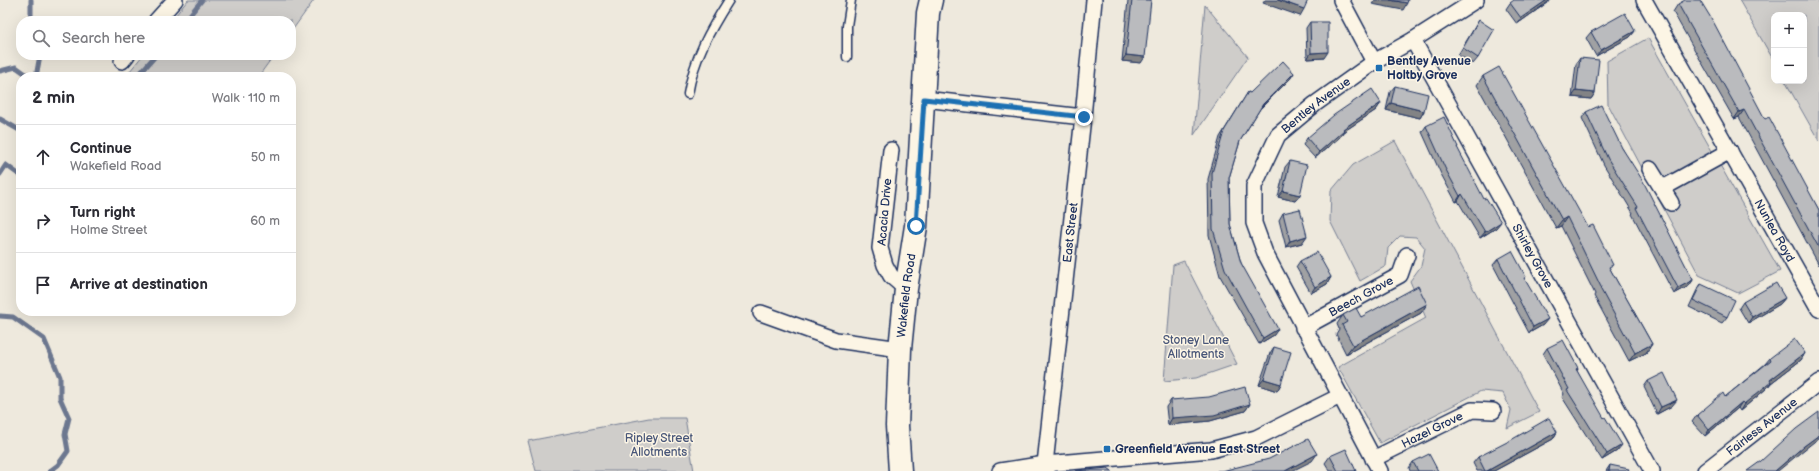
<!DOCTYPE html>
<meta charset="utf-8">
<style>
:root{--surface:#fff;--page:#f2f2f3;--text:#2b2b33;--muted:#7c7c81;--line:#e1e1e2}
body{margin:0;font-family:"Balsamiq Sans",sans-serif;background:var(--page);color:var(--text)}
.controls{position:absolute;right:12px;top:12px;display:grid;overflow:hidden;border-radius:8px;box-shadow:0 4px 16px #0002}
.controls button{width:36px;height:36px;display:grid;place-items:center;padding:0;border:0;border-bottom:1px solid var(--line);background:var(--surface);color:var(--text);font:20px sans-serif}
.stop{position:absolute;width:12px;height:12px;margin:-9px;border:3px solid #1f6fb2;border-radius:50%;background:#fff}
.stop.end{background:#1f6fb2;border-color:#fff;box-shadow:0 1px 4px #0008}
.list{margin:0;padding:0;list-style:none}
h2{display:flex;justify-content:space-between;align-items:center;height:52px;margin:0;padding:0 16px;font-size:17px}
h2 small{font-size:13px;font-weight:400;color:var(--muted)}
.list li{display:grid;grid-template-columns:26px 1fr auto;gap:12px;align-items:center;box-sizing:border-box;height:64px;padding:0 16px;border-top:1px solid var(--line)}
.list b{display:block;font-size:15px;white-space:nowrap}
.list p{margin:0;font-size:13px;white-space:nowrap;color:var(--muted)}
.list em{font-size:13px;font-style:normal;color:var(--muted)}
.icon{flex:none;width:22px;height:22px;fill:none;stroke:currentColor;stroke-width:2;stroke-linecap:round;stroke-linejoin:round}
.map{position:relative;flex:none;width:1819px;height:471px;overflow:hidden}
.search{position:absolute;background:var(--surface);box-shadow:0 4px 16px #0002;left:16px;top:16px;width:280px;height:44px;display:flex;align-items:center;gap:10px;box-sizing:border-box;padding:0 14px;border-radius:16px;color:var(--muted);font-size:15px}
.panel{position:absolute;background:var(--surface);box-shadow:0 4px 16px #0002;left:16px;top:72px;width:280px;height:244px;border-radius:16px}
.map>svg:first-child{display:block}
.green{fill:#cfcdca;stroke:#757e94}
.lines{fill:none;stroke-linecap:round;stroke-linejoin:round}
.stream{stroke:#6c778f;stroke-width:5}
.lane-casing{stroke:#1b2f5e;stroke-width:11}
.street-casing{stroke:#1b2f5e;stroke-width:18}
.primary-casing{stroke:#1b2f5e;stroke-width:25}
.lane{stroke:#fcf5e5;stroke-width:8}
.street{stroke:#fcf5e5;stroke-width:15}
.primary{stroke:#fcf5e5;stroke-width:22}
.wall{fill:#a0a1a3;stroke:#1b2f5e}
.shaded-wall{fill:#828385;stroke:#1b2f5e}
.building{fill:#babbbe;stroke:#1b2f5e}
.route{stroke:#1f6fb2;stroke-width:5}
.poi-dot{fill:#1f6fb2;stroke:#fcf5e5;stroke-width:1.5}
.labels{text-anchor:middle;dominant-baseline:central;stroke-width:3;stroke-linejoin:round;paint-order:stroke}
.poi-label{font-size:12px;font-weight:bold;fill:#1b2f5e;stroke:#fcf5e5;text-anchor:start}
.street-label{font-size:12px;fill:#1b2f5e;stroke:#fcf5e5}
.park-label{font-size:12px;fill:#485679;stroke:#fcf5e5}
</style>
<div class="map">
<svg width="1819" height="471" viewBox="0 0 1819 471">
<rect width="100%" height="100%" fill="#eee9dd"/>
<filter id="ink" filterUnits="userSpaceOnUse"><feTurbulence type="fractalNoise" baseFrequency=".025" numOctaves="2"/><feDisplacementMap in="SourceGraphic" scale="8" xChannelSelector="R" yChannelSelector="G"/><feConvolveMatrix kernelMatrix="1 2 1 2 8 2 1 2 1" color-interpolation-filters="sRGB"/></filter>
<g filter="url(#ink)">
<g class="green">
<path d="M 188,0 L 314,0 L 291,32 L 291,21 L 171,21 Z"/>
<path d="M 1739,0 L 1819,0 L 1819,141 L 1785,81 L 1804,81 L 1804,15 L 1774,15 L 1774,61 Z"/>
<path d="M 1205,5 L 1248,57 L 1194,135 Z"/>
<path d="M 1648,38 L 1780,271 L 1738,293 L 1699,275 L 1608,104 L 1607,61 Z"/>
<path d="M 143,55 L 274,55 L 258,77 L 125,77 Z"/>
<path d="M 1395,141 L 1539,412 L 1507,428 L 1511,410 L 1503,393 L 1481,391 L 1380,443 L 1338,367 L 1426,318 L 1410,281 L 1421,266 L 1425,248 L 1416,237 L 1400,236 L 1388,248 L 1386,266 L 1360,281 L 1330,221 L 1331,191 L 1353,165 Z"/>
<path d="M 1184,261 L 1237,364 L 1196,378 L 1164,381 L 1173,265 Z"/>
<path d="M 649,418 L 685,418 L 694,471 L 536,471 L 528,441 Z"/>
</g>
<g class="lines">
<g class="stream">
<path d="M 31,0 L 31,16 L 33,21"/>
<path d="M 185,21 L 202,0"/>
<path d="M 0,71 L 16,67 L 30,77"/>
<path d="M 36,77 L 40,55"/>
<path d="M 137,77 L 156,55"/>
<path d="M 0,119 L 21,131"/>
<path d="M 0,174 L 6,165 L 21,176"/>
<path d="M 0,316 L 13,317 L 44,339 L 60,377 L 60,398 L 69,418 L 65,434 L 68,451 L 58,465 L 50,471"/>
</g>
<defs>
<g id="lane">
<path d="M 847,57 L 847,26 L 851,0"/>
<path d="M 688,94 C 694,58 710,30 729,0"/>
</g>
<g id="street">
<path d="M 1341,0 L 1374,62"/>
<path id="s1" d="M 1644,0 L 1819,309"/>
<path d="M 156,21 L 175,0"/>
<path id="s2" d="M 1413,40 L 1652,471"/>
<path d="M 122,61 L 127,55"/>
<path d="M 924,99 L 1083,117"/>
<path d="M 891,150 L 880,248 L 885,265 L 891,276 L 906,289"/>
<path d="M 1650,169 L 1671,203"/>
<path d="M 1663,188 L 1730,151"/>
<path d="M 761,313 L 836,340 L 900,349"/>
<path id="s3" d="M 1303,328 L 1400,275 L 1407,255"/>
<path id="s4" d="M 1373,459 L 1472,410 L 1493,411"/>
<path d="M 1000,471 L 1045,464 L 1211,450 L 1256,438 L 1340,396"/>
<path id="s5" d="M 1047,471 L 1045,464 L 1083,117 L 1094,0"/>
<path id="s6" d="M 1380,471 L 1265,253 L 1254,223 L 1254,186 L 1278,135 L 1315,104 L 1374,62 L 1413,40 L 1476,0"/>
<path id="s7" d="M 1705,471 L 1819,382"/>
</g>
<g id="primary">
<path id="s8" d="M 900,471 L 897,426 L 900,349 L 906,289 L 916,226 L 928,13 L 931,0"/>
</g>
</defs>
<use href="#lane" class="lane-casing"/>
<use href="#street" class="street-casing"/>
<use href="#primary" class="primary-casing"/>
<use href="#lane" class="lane"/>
<use href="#street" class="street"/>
<use href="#primary" class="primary"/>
</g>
<g class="wall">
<path d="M 1128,0 L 1151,0 L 1141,63 L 1122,61 Z"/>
<path d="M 1551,0 L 1517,24 L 1506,9 L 1510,3 Z"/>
<path d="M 1678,4 L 1765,119 L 1819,210 L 1819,265 L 1739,117 L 1734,119 L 1673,12 Z"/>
<path d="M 1479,20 L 1478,58 L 1473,64 L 1458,55 Z"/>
<path d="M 1310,22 L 1324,58 L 1307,59 L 1306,28 Z"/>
<path d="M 1635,31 L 1630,37 L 1596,56 L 1586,38 L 1591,32 Z"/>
<path d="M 1580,58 L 1595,93 L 1591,99 L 1572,97 L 1576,64 Z"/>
<path d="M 1294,73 L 1290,79 L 1260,109 L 1240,141 L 1229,178 L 1230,224 L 1241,263 L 1274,335 L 1259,344 L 1220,276 L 1209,235 L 1208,179 L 1220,137 L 1248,92 L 1250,93 Z"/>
<path d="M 1483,76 L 1610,269 L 1652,344 L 1646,353 L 1629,361 L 1594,296 L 1595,294 L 1561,226 L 1556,228 L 1477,85 Z"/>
<path d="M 1395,86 L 1424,111 L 1420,118 L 1386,110 L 1390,92 Z"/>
<path d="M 1381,103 L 1376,110 L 1343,132 L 1340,137 L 1315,158 L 1303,145 L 1307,138 Z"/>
<path d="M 1586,112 L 1622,148 L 1693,280 L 1689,286 L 1674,294 L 1632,214 L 1633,213 L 1604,165 L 1582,118 Z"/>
<path d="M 1426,126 L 1458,147 L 1457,148 L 1496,228 L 1480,238 L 1458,201 L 1456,202 L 1441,174 L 1422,132 Z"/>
<path d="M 1290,161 L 1300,195 L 1295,201 L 1278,197 L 1285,167 Z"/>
<path d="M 1283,213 L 1302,243 L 1286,247 L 1279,220 Z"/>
<path d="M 1498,259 L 1525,279 L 1543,325 L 1529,333 L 1493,265 Z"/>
<path d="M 1300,261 L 1331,277 L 1327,284 L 1311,293 L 1296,267 Z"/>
<path d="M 1701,284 L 1727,317 L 1722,323 L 1689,307 L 1697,290 Z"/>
<path d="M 1785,298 L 1780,304 L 1748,323 L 1739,308 L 1743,302 Z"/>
<path d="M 1427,304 L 1421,313 L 1346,354 L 1336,334 L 1339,329 L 1337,324 L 1343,315 L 1361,317 Z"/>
<path d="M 1274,347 L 1281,384 L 1277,391 L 1259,385 L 1270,353 Z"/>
<path d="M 1547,348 L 1578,368 L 1577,371 L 1617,451 L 1602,460 L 1562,397 L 1564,394 L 1543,354 Z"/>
<path d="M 1805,353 L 1801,360 L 1771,383 L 1767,388 L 1740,411 L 1738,408 L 1705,436 L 1692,422 L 1697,415 L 1725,397 L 1765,364 L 1770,358 Z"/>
<path d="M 1648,381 L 1672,406 L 1657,414 L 1644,387 Z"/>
<path d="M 1171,400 L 1250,404 L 1245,411 L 1210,421 L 1168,425 L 1166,407 Z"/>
<path d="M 1557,432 L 1553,439 L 1494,471 L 1477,471 L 1473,463 L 1478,457 Z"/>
<path d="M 1330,456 L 1356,471 L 1330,471 L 1325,463 Z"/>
<path d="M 1413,462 L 1438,471 L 1410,471 L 1409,468 Z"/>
<path d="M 1610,465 L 1609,471 L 1606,471 Z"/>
</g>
<g class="shaded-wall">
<path d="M 1265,0 L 1278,0 L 1304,9 L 1300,16 L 1263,3 Z"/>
<path d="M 1375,0 L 1390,0 L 1407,3 L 1403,10 L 1372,4 Z"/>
<path d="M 1547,0 L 1551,0 L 1517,24 L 1521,18 Z"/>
<path d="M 1635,31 L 1630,37 L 1596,56 L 1601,50 Z"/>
<path d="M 1328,52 L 1324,58 L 1307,59 L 1311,53 Z"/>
<path d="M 1126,55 L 1145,57 L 1141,63 L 1122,61 Z"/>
<path d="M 1294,73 L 1290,79 L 1258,110 L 1263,104 Z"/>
<path d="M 1576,91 L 1595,93 L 1591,99 L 1572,97 Z"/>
<path d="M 1381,103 L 1376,110 L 1343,132 L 1340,137 L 1315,158 L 1319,152 L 1343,129 Z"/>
<path d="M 1391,103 L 1424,111 L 1420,118 L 1386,110 Z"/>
<path d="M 1744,110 L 1739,117 L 1734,119 L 1739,112 Z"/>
<path d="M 1283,191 L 1300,195 L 1295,201 L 1278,197 Z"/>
<path d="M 1462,194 L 1458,201 L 1456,202 L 1460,196 Z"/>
<path d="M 1567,217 L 1561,226 L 1556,228 L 1562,220 Z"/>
<path d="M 1501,222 L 1496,228 L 1480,238 L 1485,232 Z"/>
<path d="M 1307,236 L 1302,243 L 1286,247 L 1290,241 Z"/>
<path d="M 1331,277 L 1327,284 L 1311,293 L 1315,287 Z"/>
<path d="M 1693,280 L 1689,286 L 1674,294 L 1678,288 Z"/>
<path d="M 1785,298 L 1780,304 L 1748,323 L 1752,317 Z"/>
<path d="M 1427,304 L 1421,313 L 1346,354 L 1353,345 Z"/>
<path d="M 1548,319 L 1543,325 L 1529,333 L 1533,327 Z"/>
<path d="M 1278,329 L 1274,335 L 1259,344 L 1263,338 Z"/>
<path d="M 1652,344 L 1646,353 L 1629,361 L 1635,353 Z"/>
<path d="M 1805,353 L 1801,360 L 1771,383 L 1767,388 L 1740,411 L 1744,404 L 1770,380 Z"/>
<path d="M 1264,379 L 1281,384 L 1277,391 L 1259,385 Z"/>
<path d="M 1677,400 L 1672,406 L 1657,414 L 1661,407 Z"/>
<path d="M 1742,402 L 1738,408 L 1705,436 L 1709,430 Z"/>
<path d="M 1250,404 L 1245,411 L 1210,421 L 1168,425 L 1172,418 Z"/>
<path d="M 1557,432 L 1553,439 L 1494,471 L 1487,471 Z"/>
<path d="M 1819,435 L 1819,438 L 1800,453 L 1778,471 L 1775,471 L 1804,446 Z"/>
<path d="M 1622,445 L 1617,451 L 1602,460 L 1607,454 Z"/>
<path d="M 1317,454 L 1312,461 L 1292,471 L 1285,471 Z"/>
</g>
<g class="building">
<path d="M 1132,0 L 1151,0 L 1145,57 L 1126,55 Z"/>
<path d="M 1278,0 L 1308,0 L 1304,9 Z"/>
<path d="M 1390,0 L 1408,0 L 1407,3 Z"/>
<path d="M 1514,0 L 1547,0 L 1521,18 L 1510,3 Z"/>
<path d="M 1685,0 L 1700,0 L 1714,23 L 1765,119 L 1769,117 L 1819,210 L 1819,248 L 1744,110 L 1739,112 L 1678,4 Z"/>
<path d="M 1625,13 L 1635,31 L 1601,50 L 1591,32 Z"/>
<path d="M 1479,20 L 1494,30 L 1478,58 L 1463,48 Z"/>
<path d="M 1310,22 L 1328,22 L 1328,52 L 1311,53 Z"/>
<path d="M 1580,58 L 1599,60 L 1595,93 L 1576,91 Z"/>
<path d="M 1283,61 L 1294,73 L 1263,104 L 1240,141 L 1229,178 L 1230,224 L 1241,263 L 1278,329 L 1263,338 L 1225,269 L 1213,229 L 1212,173 L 1224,131 L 1248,92 L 1250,93 Z"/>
<path d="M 1499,67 L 1588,227 L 1593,225 L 1613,265 L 1609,267 L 1652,344 L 1635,353 L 1600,288 L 1601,287 L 1567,217 L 1562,220 L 1483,76 Z"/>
<path d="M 1395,86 L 1428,94 L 1424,111 L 1391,103 Z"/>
<path d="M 1372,89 L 1381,103 L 1343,129 L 1344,130 L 1319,152 L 1307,138 L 1334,115 Z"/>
<path d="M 1601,105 L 1622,148 L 1643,181 L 1693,280 L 1678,288 L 1636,208 L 1638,207 L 1608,159 L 1586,112 Z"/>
<path d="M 1444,117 L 1458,147 L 1457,147 L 1484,199 L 1486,198 L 1501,222 L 1485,232 L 1462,194 L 1460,196 L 1445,168 L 1426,126 Z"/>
<path d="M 1290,161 L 1307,165 L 1300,195 L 1283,191 Z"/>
<path d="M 1300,209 L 1307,236 L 1290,241 L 1283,213 Z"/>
<path d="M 1512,251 L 1526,277 L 1524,278 L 1548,319 L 1533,327 L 1498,259 Z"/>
<path d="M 1317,252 L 1331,277 L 1315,287 L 1300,261 Z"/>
<path d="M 1776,283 L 1785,298 L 1752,317 L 1743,302 Z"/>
<path d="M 1701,284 L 1735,300 L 1727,317 L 1693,300 Z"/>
<path d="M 1418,286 L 1427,304 L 1353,345 L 1342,325 L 1347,322 L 1343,315 L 1356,308 L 1361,317 Z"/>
<path d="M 1795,339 L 1805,353 L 1770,380 L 1771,382 L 1744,404 L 1742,402 L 1709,430 L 1697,415 L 1723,393 L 1725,397 L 1771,360 L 1770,358 Z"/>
<path d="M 1563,340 L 1578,368 L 1576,369 L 1604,418 L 1605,417 L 1622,445 L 1607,454 L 1567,390 L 1569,389 L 1547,348 Z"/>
<path d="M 1274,347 L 1291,352 L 1281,384 L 1264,379 Z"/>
<path d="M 1664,373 L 1677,400 L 1661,407 L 1648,381 Z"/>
<path d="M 1245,387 L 1250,404 L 1214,415 L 1172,418 L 1171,400 L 1209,397 Z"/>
<path d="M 1819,412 L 1819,435 L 1804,446 L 1775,471 L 1747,471 L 1761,461 L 1796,429 Z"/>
<path d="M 1549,418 L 1557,432 L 1487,471 L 1485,471 L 1478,457 L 1511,440 Z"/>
<path d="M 1308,439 L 1317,454 L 1285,471 L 1217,471 L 1222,471 L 1269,459 Z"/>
<path d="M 1346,449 L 1356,471 L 1338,471 L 1330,456 Z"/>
<path d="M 1429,454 L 1438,471 L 1418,471 L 1413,462 Z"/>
<path d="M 1610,465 L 1629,469 L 1628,471 L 1609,471 Z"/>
<path d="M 1108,468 L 1112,471 L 1076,471 Z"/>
</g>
</g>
<g class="lines" filter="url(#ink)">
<path class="route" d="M 916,226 L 924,99 L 1084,117"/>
</g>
<g class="poi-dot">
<rect x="1375" y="64" width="8" height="8" rx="2"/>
<rect x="1103" y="445" width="8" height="8" rx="2"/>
</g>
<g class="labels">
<g class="poi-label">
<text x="1387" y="61">Bentley Avenue<tspan x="1387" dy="14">Holtby Grove</tspan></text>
<text x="1115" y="449">Greenfield Avenue East Street</text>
</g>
<g class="street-label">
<text stroke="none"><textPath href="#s6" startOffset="420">Bentley Avenue</textPath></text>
<text transform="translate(885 212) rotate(-85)">Acacia Drive</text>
<text stroke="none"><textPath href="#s1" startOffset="265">Nunlea Royd</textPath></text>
<text stroke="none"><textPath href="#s5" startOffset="240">East Street</textPath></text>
<text stroke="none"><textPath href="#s2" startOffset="247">Shirley Grove</textPath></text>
<text stroke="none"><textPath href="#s8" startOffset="176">Wakefield Road</textPath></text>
<text stroke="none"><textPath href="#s3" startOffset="66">Beech Grove</textPath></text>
<text stroke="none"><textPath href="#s7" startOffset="72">Fairless Avenue</textPath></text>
<text stroke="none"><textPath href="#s4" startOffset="66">Hazel Grove</textPath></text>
</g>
<g class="park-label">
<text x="1196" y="340">Stoney Lane<tspan x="1196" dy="14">Allotments</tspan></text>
<text x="659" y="438">Ripley Street<tspan x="659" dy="14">Allotments</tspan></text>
</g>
</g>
</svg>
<div class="controls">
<button>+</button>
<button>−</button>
</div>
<div class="stop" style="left:916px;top:226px"></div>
<div class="stop end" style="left:1084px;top:117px"></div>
<div class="search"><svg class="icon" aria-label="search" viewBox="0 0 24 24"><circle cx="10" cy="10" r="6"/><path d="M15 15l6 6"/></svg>Search here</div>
<section class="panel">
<h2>2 min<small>Walk · 110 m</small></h2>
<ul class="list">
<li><svg class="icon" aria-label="ahead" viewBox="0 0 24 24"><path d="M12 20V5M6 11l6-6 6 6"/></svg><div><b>Continue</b><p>Wakefield Road</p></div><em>50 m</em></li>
<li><svg class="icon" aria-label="right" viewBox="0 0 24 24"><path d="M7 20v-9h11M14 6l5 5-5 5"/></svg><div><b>Turn right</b><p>Holme Street</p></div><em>60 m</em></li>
<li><svg class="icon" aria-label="arrive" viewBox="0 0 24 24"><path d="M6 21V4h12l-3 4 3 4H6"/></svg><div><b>Arrive at destination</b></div></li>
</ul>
</section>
</div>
